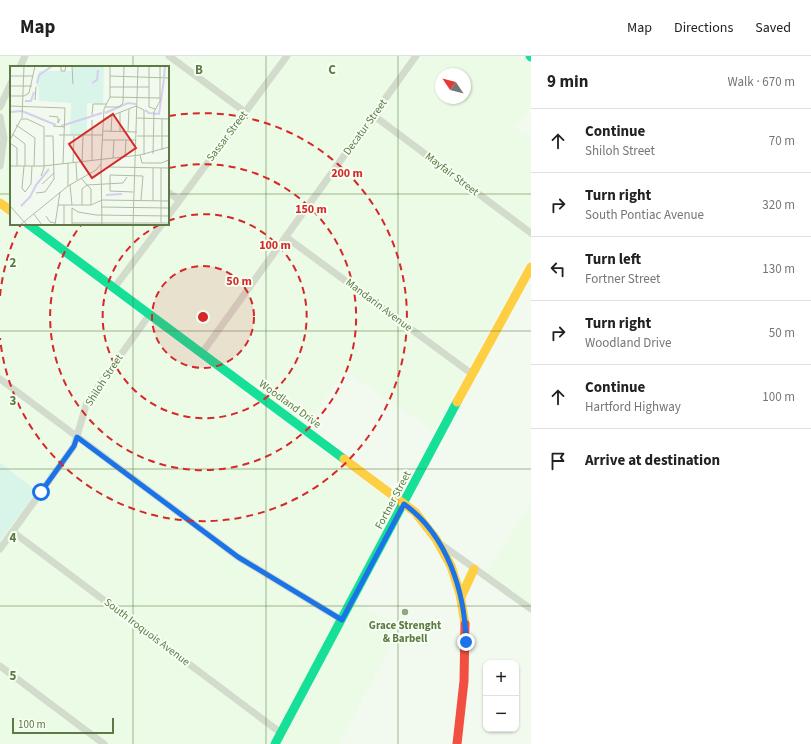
<!DOCTYPE html>
<meta charset="utf-8">
<style>
:root{--surface:#fff;--page:#f2f2f2;--text:#222;--muted:#767676;--line:#e0e0e0}
body{margin:0;font-family:"Source Sans 3",sans-serif;background:var(--page);color:var(--text)}
.controls{position:absolute;right:12px;bottom:12px;display:grid;overflow:hidden;border-radius:8px;box-shadow:0 1px 3px #0004}
.controls button{width:36px;height:36px;display:grid;place-items:center;padding:0;border:0;border-bottom:1px solid var(--line);background:var(--surface);color:var(--text);font:20px sans-serif}
.compass{position:absolute;left:435px;top:12px;width:36px;height:36px;border-radius:50%;background:var(--surface);box-shadow:0 1px 3px #0004;rotate:305deg}
.scale{position:absolute;left:12px;bottom:10px;width:102px;box-sizing:border-box;padding-left:4px;border:2px solid #5f7946;border-top:0;font-size:11px;line-height:14px;white-space:nowrap;color:#5f7946;-webkit-text-stroke:3px #f5fff2;paint-order:stroke}
.stop{position:absolute;width:12px;height:12px;margin:-9px;border:3px solid #1a73e8;border-radius:50%;background:#fff}
.stop.end{background:#1a73e8;border-color:#fff;box-shadow:0 1px 4px #0008}
.list{margin:0;padding:0;list-style:none}
h2{display:flex;justify-content:space-between;align-items:center;height:52px;margin:0;padding:0 16px;font-size:17px}
h2 small{font-size:13px;font-weight:400;color:var(--muted)}
.list li{display:grid;grid-template-columns:26px 1fr auto;gap:12px;align-items:center;box-sizing:border-box;height:64px;padding:0 16px;border-top:1px solid var(--line)}
.list b{display:block;font-size:15px;white-space:nowrap}
.list p{margin:0;font-size:13px;white-space:nowrap;color:var(--muted)}
.list em{font-size:13px;font-style:normal;color:var(--muted)}
.icon{flex:none;width:22px;height:22px;fill:none;stroke:currentColor;stroke-width:2;stroke-linecap:round;stroke-linejoin:round}
.map{position:relative;flex:none;width:531px;height:688px;overflow:hidden}
header{display:flex;align-items:center;gap:24px;box-sizing:border-box;height:56px;padding:0 20px;background:var(--surface);border-bottom:1px solid var(--line)}
header strong{font-size:19px}
nav{display:flex;gap:22px;margin-inline-start:auto;font-size:14px}
main{display:flex}
aside{flex:1;background:var(--surface)}
.map>svg:first-child{display:block}
.residential{fill:#ebfbe5;fill-rule:evenodd}
.green{fill:#d9f4e9}
.lines{fill:none;stroke-linecap:round;stroke-linejoin:round}
.street{stroke:#d3dbcc;stroke-width:7}
.fast{stroke:#16e098;stroke-width:9}
.slow{stroke:#ffcf43;stroke-width:9}
.jam{stroke:#f24e42;stroke-width:9}
.route{stroke:#1a73e8;stroke-width:5}
.grid{fill:none;stroke:#5f7946;stroke-width:1;stroke-opacity:0.55}
.ring{fill:none;stroke:#d62828;stroke-width:2;stroke-dasharray:7 5}
.poi-dot{fill:#92a681;stroke:#f5fff2;stroke-width:1.5}
.labels{text-anchor:middle;dominant-baseline:central;stroke-width:4;stroke-linejoin:round;paint-order:stroke}
.street-label{font-size:11px;fill:#5f7946;stroke:#f5fff2}
.poi-label{font-size:11px;font-weight:bold;fill:#5f7946;stroke:#f5fff2}
.inset-river{fill:none;stroke:#d5ceed;stroke-width:2}
.inset-road{fill:none;stroke:#aebea1;stroke-width:1}
.view{fill:#d62828;fill-opacity:0.15;stroke:#d62828;stroke-width:2}
.inset-edge{fill:none;stroke:#5f7946;stroke-width:2}
.grid-label{font-size:13px;text-anchor:middle;font-weight:bold;fill:#5f7946;stroke:#f5fff2;stroke-width:4;stroke-linejoin:round;paint-order:stroke}
.centre{fill:#d62828;stroke:#f5fff2;stroke-width:2}
.ring-label{font-size:12px;text-anchor:middle;font-weight:bold;fill:#d62828;stroke:#f5fff2;stroke-width:4;stroke-linejoin:round;paint-order:stroke}
</style>
<header>
<strong>Map</strong>
<nav><a>Map</a><a>Directions</a><a>Saved</a></nav>
</header>
<main>
<div class="map">
<svg width="531" height="688" viewBox="0 0 531 688">
<rect width="100%" height="100%" fill="#f2faef"/>
<g class="residential">
<path d="M 0,0 L 519,0 L 531,9 L 531,50 L 515,72 L 531,83 L 531,198 L 434,375 L 345,315 L 306,369 L 37,168 L 168,168 L 168,11 L 11,11 L 11,149 L 0,141 ZM 441,18 L 465,18 L 465,42 L 441,42 Z"/>
<path d="M 0,155 L 11,163 L 11,168 L 17,168 L 392,446 L 392,456 L 334,572 L 271,688 L 0,688 L 0,485 L 37,435 L 0,407 Z"/>
<path d="M 531,448 L 531,548 L 486,517 Z"/>
<path d="M 355,547 L 401,569 L 339,688 L 278,688 Z"/>
</g>
<path class="green" d="M 0,407 L 37,435 L 0,485 Z"/>
<g class="lines">
<g class="street">
<path d="M 169,0 L 245,56"/>
<path d="M 20,11 L 25,0"/>
<path d="M 0,51 L 11,27"/>
<path d="M 373,59 L 531,177"/>
<path d="M 0,61 L 4,82 L 0,110"/>
<path d="M 168,136 L 179,144"/>
<path d="M 168,160 L 287,0"/>
<path d="M 286,181 L 472,318"/>
<path d="M 114,232 L 162,168"/>
<path d="M 202,297 L 416,0"/>
<path d="M 0,323 L 238,501 L 342,564"/>
<path d="M 13,476 L 281,677"/>
<path d="M 442,489 L 531,553"/>
<path d="M 0,493 L 74,390 L 87,346 L 150,258"/>
<path d="M 0,610 L 104,688"/>
</g>
<g class="fast">
<path d="M 530,0 L 531,1"/>
<path d="M 28,168 L 344,403"/>
<path d="M 275,688 L 457,346"/>
</g>
<g class="slow">
<path d="M 0,147 L 11,155"/>
<path d="M 457,346 L 531,211"/>
<path d="M 344,403 L 415,456 L 436,483 L 451,510 L 460,538 L 465,568"/>
<path d="M 461,541 L 474,513"/>
</g>
<path class="jam" d="M 457,688 L 464,625 L 465,568"/>
</g>
<g class="lines">
<path class="route" d="M 41,436 L 74,390 L 77,381 L 238,501 L 342,564 L 404,448 C 447,479 465,535 466,586"/>
</g>
<path class="grid" d="M 133,0 L 133,11M 266,0 L 266,688M 398,0 L 398,688M 0,138 L 11,138M 168,138 L 531,138M 133,168 L 133,688M 0,275 L 531,275M 0,413 L 531,413M 0,550 L 531,550"/>
<circle cx="203" cy="261" r="51" fill="#d62828" fill-opacity=".12"/>
<g class="ring">
<circle cx="203" cy="261" r="51"/>
<path d="M168 165A102 102 0 1 1 161 168"/>
<path d="M169 112A153 153 0 1 1 81 169"/>
<path d="M0 240A204 204 0 0 1 21 168M169 60A204 204 0 1 1 0 282"/>
</g>
<circle class="poi-dot" cx="405" cy="556" r="4"/>
<g class="labels">
<g class="street-label">
<text transform="translate(365 71) rotate(-54)">Decatur Street</text>
<text transform="translate(227 80) rotate(-53)">Sassar Street</text>
<text transform="translate(452 118) rotate(37)">Mayfair Street</text>
<text transform="translate(379 249) rotate(37)">Mandarin Avenue</text>
<text transform="translate(104 324) rotate(-57)">Shiloh Street</text>
<text transform="translate(290 348) rotate(36)">Woodland Drive</text>
<text transform="translate(393 444) rotate(-62)">Fortner Street</text>
<text transform="translate(147 576) rotate(37)">South Iroquois Avenue</text>
</g>
<g class="poi-label">
<text x="405" y="569">Grace Strenght<tspan x="405" dy="13">&amp; Barbell</tspan></text>
</g>
</g>
<g transform="translate(10 10)">
<rect width="159" height="159" fill="#f2faef"/>
<path d="M 63,0 L 94,0 L 93,38 L 77,37 L 77,69 L 60,69 L 61,37 L 29,35 L 29,21 L 26,21 L 29,5 L 62,5 Z" fill="#d9f4e9"/>
<path class="inset-river" d="M 154,12 L 155,0M 27,17 L 29,9 L 41,1M 82,17 L 87,14 L 88,4M 15,35 L 21,35 L 24,26M 135,44 L 139,47 L 149,48 L 154,13M 0,46 L 12,45 L 46,59M 95,47 L 118,37 L 126,38M 51,60 L 92,47M 96,129 L 112,128M 11,140 L 20,131 L 26,119 L 39,103"/>
<path class="inset-road" d="M 51,0 L 51,5 L 55,5 L 56,0M 62,0 L 63,18M 139,0 L 139,41 L 145,43M 0,10 L 23,10M 100,10 L 159,12M 0,20 L 22,20M 100,21 L 139,21M 0,30 L 14,30 L 19,27 L 25,0M 100,31 L 150,32M 25,34 L 26,21M 0,40 L 55,42 L 53,98M 95,41 L 109,41 L 113,37 L 114,0M 82,49 L 83,38 L 96,38M 39,50 L 48,51 L 48,57 L 50,53M 12,52 L 14,0M 127,52 L 159,53M 93,53 L 126,40 L 134,44 L 134,89M 6,59 L 25,72 L 24,100M 43,60 L 55,61M 93,65 L 127,66M 101,66 L 102,49M 110,66 L 110,46M 118,66 L 119,43M 2,68 L 15,78 L 15,100M 49,69 L 93,69M 127,70 L 159,70M 0,74 L 11,53 L 17,53 L 34,61 L 34,102 L 31,110M 93,74 L 126,74M 0,77 L 7,82 L 7,100M 152,84 L 152,53M 143,88 L 144,46 L 150,35 L 150,0M 130,89 L 132,97 L 151,97 L 159,94M 115,91 L 116,74M 103,92 L 104,74M 82,95 L 82,54M 72,96 L 73,70M 58,97 L 58,120M 63,97 L 64,70M 66,97 L 67,114M 91,98 L 92,159M 0,100 L 33,100 L 130,89 L 159,81M 14,100 L 12,122 L 15,126 L 21,118 L 22,100M 99,101 L 159,102M 143,102 L 143,135M 151,102 L 151,157M 71,112 L 77,119 L 113,117 L 117,111M 32,118 L 44,107M 60,119 L 62,139M 123,126 L 100,125 L 100,109 L 133,110 L 131,134M 26,127 L 35,126 L 44,113 L 43,70 L 35,70M 48,139 L 81,139 L 92,134 L 159,135M 54,139 L 54,159M 72,139 L 72,123 L 77,119 L 81,123 L 81,139M 0,140 L 17,159M 91,141 L 159,142M 62,142 L 68,146 L 86,149 L 159,150M 62,142 L 62,159M 24,148 L 32,159M 36,150 L 40,156 L 45,157M 62,157 L 159,157M 10,159 L 58,120 L 86,104 L 91,98 L 94,43 L 100,31 L 100,0M 45,159 L 50,126M 123,159 L 128,0"/>
<path class="view" d="M 103,48 L 126,82 L 82,112 L 59,78 Z"/>
<rect width="159" height="159" class="inset-edge"/>
</g>
<g class="grid-label">
<text x="199" y="18">B</text>
<text x="332" y="18">C</text>
<text x="13" y="211">2</text>
<text x="13" y="349">3</text>
<text x="13" y="486">4</text>
<text x="13" y="624">5</text>
</g>
<circle cx="203" cy="261" r="6" class="centre"/>
<g class="ring-label">
<text x="347" y="121">200 m</text>
<text x="311" y="157">150 m</text>
<text x="275" y="193">100 m</text>
<text x="239" y="229">50 m</text>
</g>
</svg>
<div class="controls">
<button>+</button>
<button>−</button>
</div>
<svg class="compass" viewBox="-18 -18 36 36"><path d="M0-13l5 13h-10z" fill="#e53935"/><path d="M0 13l5-13h-10z" fill="#767676"/></svg>
<div class="scale">100 m</div>
<div class="stop" style="left:41px;top:436px"></div>
<div class="stop end" style="left:466px;top:586px"></div>
</div>
<aside>
<h2>9 min<small>Walk · 670 m</small></h2>
<ul class="list">
<li><svg class="icon" aria-label="ahead" viewBox="0 0 24 24"><path d="M12 20V5M6 11l6-6 6 6"/></svg><div><b>Continue</b><p>Shiloh Street</p></div><em>70 m</em></li>
<li><svg class="icon" aria-label="right" viewBox="0 0 24 24"><path d="M7 20v-9h11M14 6l5 5-5 5"/></svg><div><b>Turn right</b><p>South Pontiac Avenue</p></div><em>320 m</em></li>
<li><svg class="icon" aria-label="left" viewBox="0 0 24 24"><path d="M17 20v-9H6M10 6l-5 5 5 5"/></svg><div><b>Turn left</b><p>Fortner Street</p></div><em>130 m</em></li>
<li><svg class="icon" aria-label="right" viewBox="0 0 24 24"><path d="M7 20v-9h11M14 6l5 5-5 5"/></svg><div><b>Turn right</b><p>Woodland Drive</p></div><em>50 m</em></li>
<li><svg class="icon" aria-label="ahead" viewBox="0 0 24 24"><path d="M12 20V5M6 11l6-6 6 6"/></svg><div><b>Continue</b><p>Hartford Highway</p></div><em>100 m</em></li>
<li><svg class="icon" aria-label="arrive" viewBox="0 0 24 24"><path d="M6 21V4h12l-3 4 3 4H6"/></svg><div><b>Arrive at destination</b></div></li>
</ul>
</aside>
</main>
